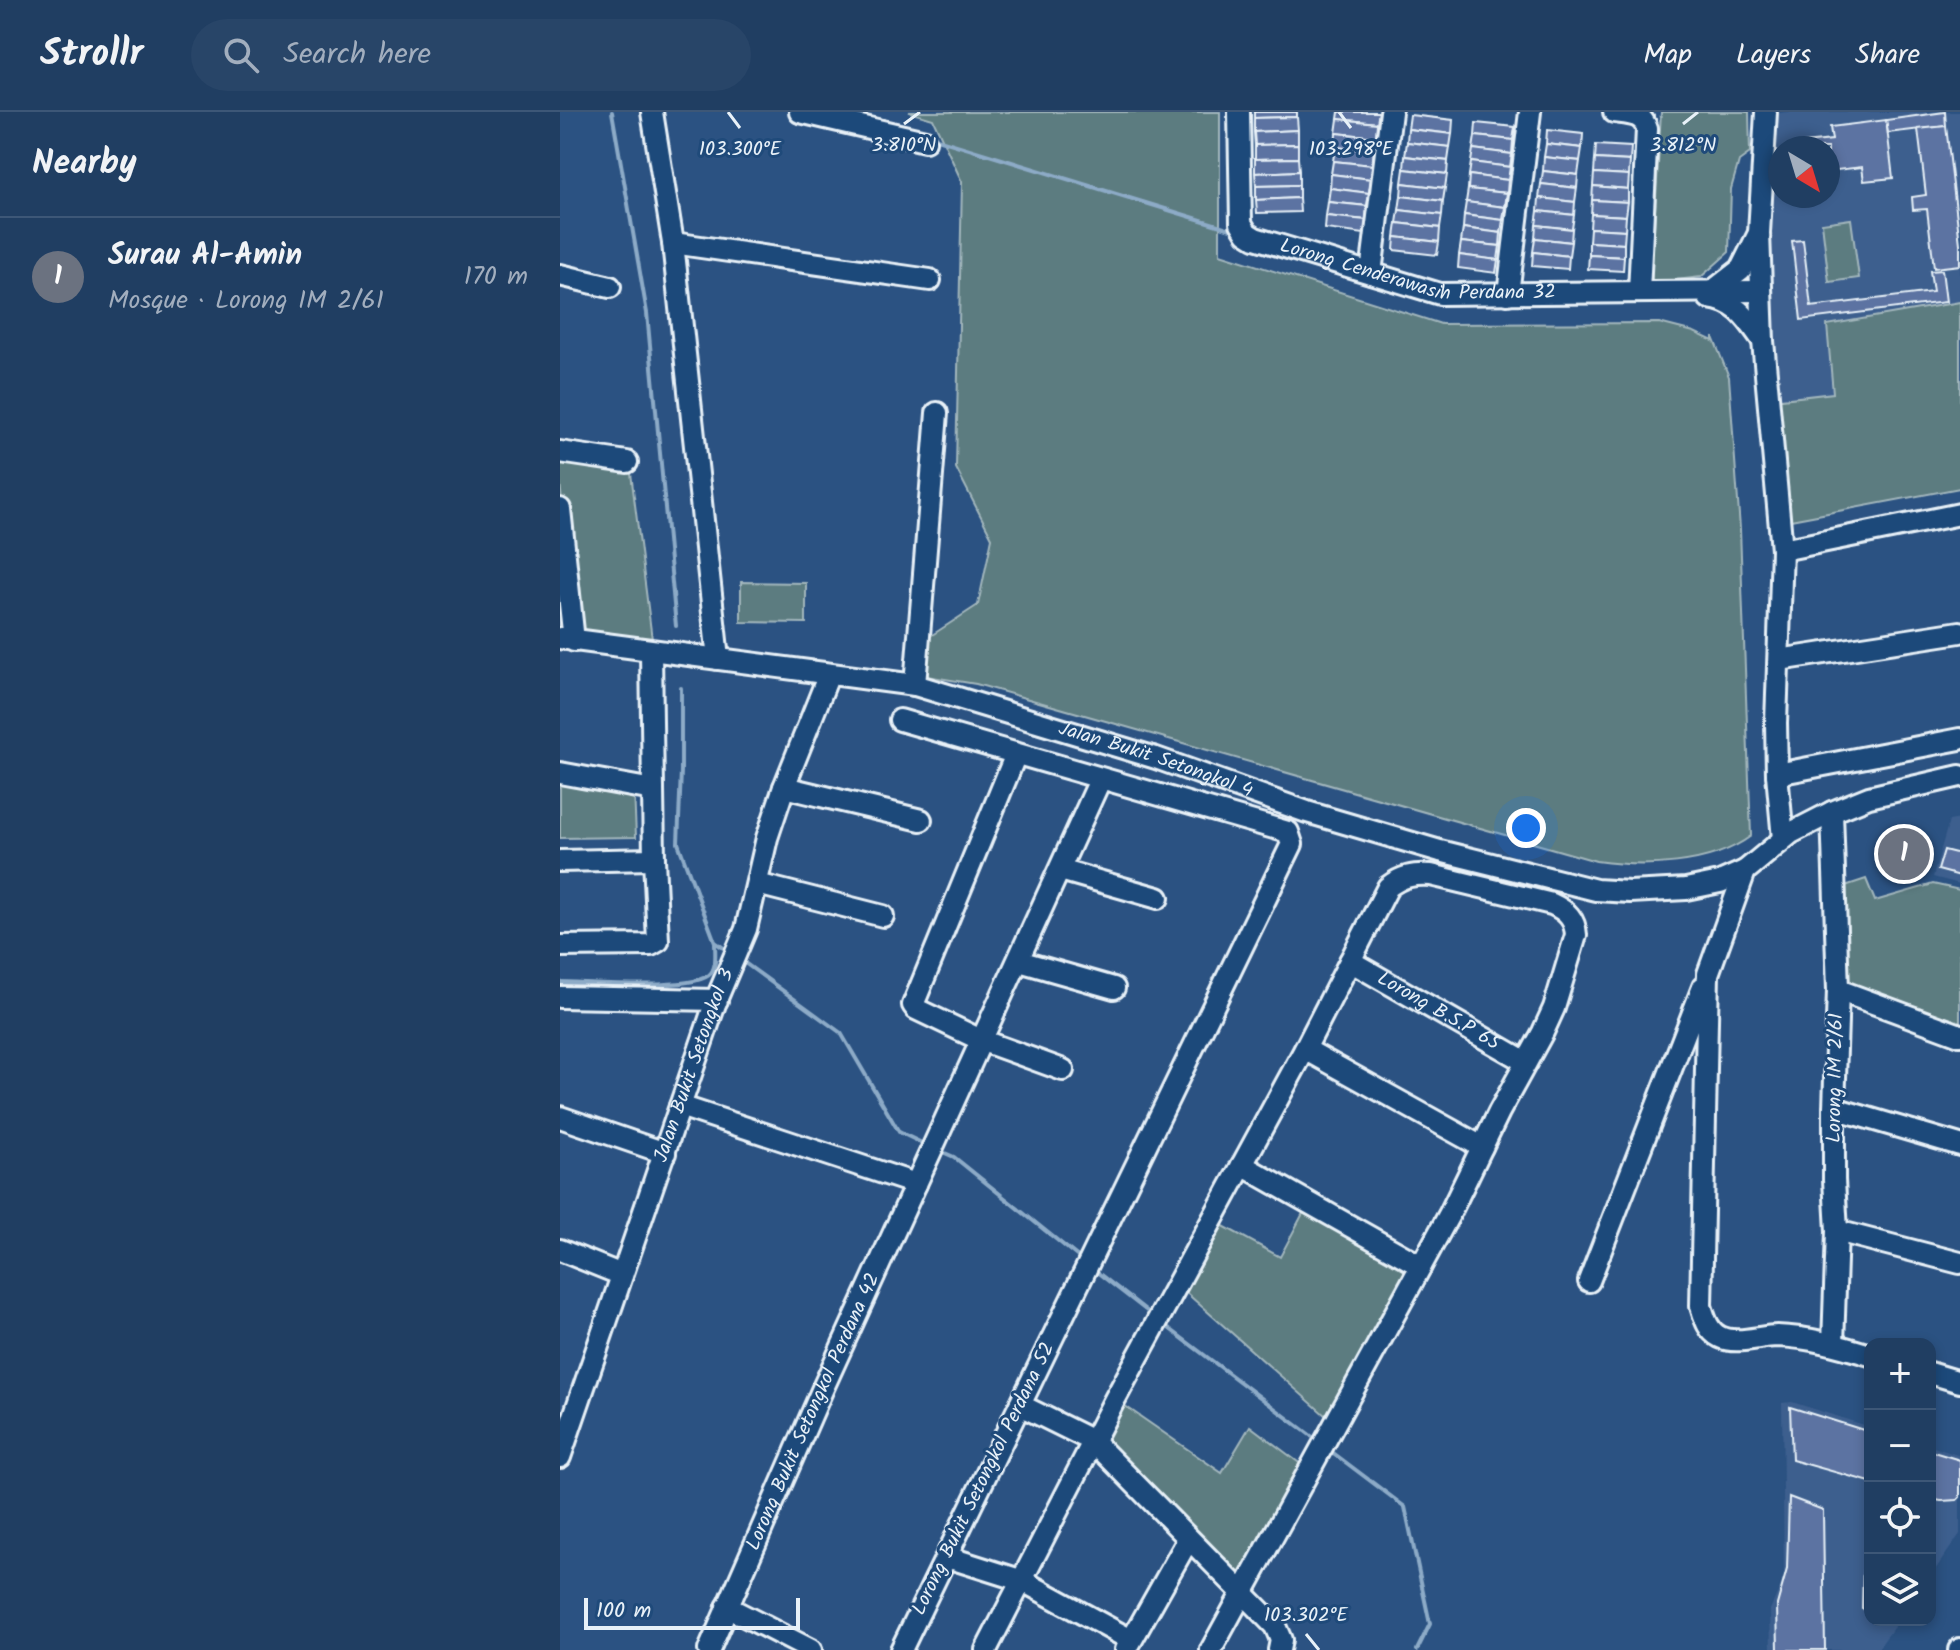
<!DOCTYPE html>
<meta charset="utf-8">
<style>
:root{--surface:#203e62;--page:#284568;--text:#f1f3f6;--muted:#a2aebe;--line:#3d5777;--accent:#e69b98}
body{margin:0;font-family:Kalam,sans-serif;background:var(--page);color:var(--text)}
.controls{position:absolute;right:24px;bottom:24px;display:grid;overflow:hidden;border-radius:16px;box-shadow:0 4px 12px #0003}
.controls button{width:72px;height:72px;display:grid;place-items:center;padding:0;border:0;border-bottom:2px solid var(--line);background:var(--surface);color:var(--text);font:40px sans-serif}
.compass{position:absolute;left:1208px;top:24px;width:72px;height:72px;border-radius:50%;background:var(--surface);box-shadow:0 4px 12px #0003;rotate:142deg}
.scale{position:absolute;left:24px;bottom:20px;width:216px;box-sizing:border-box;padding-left:8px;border:4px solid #e8f1f8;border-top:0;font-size:22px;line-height:28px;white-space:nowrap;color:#e8f1f8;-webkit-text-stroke:6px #1f4a7a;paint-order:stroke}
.you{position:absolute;left:966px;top:716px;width:28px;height:28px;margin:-20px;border:6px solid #fff;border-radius:50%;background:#1a73e8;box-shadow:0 0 0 12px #1a73e833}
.badge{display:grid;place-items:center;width:52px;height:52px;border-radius:50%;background:var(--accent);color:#fff;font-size:26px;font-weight:700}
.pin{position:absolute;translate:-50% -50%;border:4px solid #fff;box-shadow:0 2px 8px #0006}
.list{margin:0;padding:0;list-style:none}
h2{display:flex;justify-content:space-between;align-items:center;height:104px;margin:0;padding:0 32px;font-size:34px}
h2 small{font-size:26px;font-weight:400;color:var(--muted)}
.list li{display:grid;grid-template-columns:52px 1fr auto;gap:24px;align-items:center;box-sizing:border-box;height:120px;padding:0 32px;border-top:2px solid var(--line)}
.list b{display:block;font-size:30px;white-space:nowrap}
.list p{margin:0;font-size:26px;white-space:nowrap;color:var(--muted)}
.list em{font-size:26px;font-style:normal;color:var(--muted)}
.icon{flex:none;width:44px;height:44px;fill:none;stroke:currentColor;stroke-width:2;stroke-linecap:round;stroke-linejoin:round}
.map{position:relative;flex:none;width:1400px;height:1538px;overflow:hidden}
header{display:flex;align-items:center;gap:48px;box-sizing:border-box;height:112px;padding:0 40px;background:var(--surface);border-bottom:2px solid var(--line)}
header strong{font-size:38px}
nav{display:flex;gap:44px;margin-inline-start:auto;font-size:28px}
.search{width:560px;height:72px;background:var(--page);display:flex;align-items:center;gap:20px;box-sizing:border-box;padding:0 28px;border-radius:44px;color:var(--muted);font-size:30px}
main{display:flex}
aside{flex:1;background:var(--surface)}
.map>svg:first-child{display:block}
.built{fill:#3d5f8e;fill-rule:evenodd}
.green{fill:#5c7c80;stroke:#a2b6bc;stroke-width:2}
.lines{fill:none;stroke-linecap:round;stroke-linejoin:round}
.stream{stroke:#8dabc7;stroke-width:4}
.building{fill:#5c73a2;stroke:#e8f1f8;stroke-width:2}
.minor-casing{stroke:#e8f1f8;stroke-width:26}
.minor{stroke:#1f4a7a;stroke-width:20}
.ticks{fill:none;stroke:#e8f1f8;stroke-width:3}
.labels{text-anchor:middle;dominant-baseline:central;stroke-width:6;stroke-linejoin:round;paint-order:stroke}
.street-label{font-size:20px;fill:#e8f1f8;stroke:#1f4a7a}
.ticks-label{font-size:20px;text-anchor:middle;fill:#e8f1f8;stroke:#1f4a7a;stroke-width:6;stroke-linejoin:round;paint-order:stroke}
</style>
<header>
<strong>Strollr</strong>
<div class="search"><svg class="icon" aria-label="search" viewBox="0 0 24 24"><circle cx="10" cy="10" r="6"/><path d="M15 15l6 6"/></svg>Search here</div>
<nav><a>Map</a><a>Layers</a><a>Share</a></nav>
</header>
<main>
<aside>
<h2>Nearby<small></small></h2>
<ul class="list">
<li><span class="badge" style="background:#6b7280">1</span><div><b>Surau Al-Amin</b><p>Mosque · Lorong IM 2/61</p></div><em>170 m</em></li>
</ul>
</aside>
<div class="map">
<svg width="1400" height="1538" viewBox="0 0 1400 1538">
<rect width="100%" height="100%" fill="#2b5282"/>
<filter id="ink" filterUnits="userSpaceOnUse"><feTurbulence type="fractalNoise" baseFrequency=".0125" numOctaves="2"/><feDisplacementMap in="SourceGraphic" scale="16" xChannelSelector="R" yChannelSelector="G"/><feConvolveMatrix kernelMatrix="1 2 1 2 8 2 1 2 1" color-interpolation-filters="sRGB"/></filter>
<g filter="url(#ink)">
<g class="built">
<path d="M 1227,0 L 1400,0 L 1400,376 L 1220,410 L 1206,221 L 1209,2 ZM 1220,36 L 1268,36 L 1268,84 L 1220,84 Z"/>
<path d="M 1400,707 L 1400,772 L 1373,765 L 1389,709 Z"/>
<path d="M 1232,1290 L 1310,1315 L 1310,1508 L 1339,1508 L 1317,1538 L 1211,1538 L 1210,1498 L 1224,1466 L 1222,1291 Z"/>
<path d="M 1370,1334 L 1400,1344 L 1400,1422 L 1370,1465 Z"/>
</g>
<g class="green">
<path d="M 349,0 L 660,0 L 660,142 L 881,212 L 1099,211 L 1134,220 L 1153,229 L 1153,225 L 1169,265 L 1180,417 L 1191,724 C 1151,754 1084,756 1036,749 L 416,572 L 366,564 L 369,525 L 418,493 L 432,426 L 396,356 L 402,70 L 373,7 Z"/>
<path d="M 1101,0 L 1189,0 L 1190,41 L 1179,49 L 1171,77 L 1169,140 L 1141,165 L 1091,171 Z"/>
<path d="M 1291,107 L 1299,166 L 1269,170 L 1262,111 Z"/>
<path d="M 1400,190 L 1400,376 L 1220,410 L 1213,288 L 1273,281 L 1267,213 Z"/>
<path d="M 0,342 L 70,353 L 94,543 L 17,532 L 0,370 Z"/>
<path d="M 181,470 L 246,471 L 246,511 L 181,510 Z"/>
<path d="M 0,666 L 74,678 L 76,725 L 0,726 Z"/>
<path d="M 1306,767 L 1315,789 L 1373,772 L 1400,778 L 1400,914 L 1286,875 L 1285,774 Z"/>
<path d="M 749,1090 L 861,1154 L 775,1312 L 623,1178 L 656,1110 L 720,1145 Z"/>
<path d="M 555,1287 L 662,1361 L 690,1314 L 742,1353 L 680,1482 L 533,1329 Z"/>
</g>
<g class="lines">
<g class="stream">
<path d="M 52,0 L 87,201 L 116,514"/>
<path d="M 370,25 L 674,118"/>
<path d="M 121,576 L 121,659 L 118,731 L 155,830 L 168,839"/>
<path d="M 182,849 L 281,921 L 339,1020 L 366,1033"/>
<path d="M 0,870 C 26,870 137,880 151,861 C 157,853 155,840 155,830"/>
<path d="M 378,1038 L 394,1045 L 523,1149"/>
<path d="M 533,1157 L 592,1203"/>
<path d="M 602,1211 L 758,1329"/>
<path d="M 768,1337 L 845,1395 L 870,1512 L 857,1538"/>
</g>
</g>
<g class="building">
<path d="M 694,0 L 737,0 L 737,5 L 694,6 Z"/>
<path d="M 779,0 L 819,0 L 817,11 L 778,7 Z"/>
<path d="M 1385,0 L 1386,14 L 1328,21 L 1326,8 Z"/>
<path d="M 850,3 L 893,8 L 892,22 L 848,17 Z"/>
<path d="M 737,5 L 738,18 L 694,20 L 694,6 Z"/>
<path d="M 778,7 L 817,11 L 816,25 L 776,21 Z"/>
<path d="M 1326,8 L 1333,66 L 1304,69 L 1302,55 L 1268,59 L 1268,36 L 1245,36 L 1244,31 L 1272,28 L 1270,15 Z"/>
<path d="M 916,11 L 955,15 L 953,28 L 915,24 Z"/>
<path d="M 1386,14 L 1400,132 L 1400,153 L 1374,156 L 1367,97 L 1353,98 L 1352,85 L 1366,83 L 1358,17 Z"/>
<path d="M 848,17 L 892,22 L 890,35 L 847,30 Z"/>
<path d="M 738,18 L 738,32 L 695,33 L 694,20 Z"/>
<path d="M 987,18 L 1023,22 L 1022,36 L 986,32 Z"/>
<path d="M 776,21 L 816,25 L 814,39 L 775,35 Z"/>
<path d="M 915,24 L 953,28 L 952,42 L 913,37 Z"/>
<path d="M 847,30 L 890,35 L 888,49 L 845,44 Z"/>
<path d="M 738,32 L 738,46 L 695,47 L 695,33 Z"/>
<path d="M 986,32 L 1022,36 L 1020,49 L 984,45 Z"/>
<path d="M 1036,33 L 1071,35 L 1070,49 L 1035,47 Z"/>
<path d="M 775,35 L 814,39 L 812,53 L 773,49 Z"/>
<path d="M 913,37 L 952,42 L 950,55 L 911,50 Z"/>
<path d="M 845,44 L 888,49 L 887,62 L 844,57 Z"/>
<path d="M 984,45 L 1020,49 L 1018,63 L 983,59 Z"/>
<path d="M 738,46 L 739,59 L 695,61 L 695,47 Z"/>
<path d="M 1035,47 L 1070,49 L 1069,63 L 1034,61 Z"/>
<path d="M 773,49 L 812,53 L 811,67 L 771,62 Z"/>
<path d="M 911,50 L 950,55 L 948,68 L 909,63 Z"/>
<path d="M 844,57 L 887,62 L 885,76 L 842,71 Z"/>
<path d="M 739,59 L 739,73 L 696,74 L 695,61 Z"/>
<path d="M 983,59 L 1018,63 L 1017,76 L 981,72 Z"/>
<path d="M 1034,61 L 1069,63 L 1068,77 L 1033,74 Z"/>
<path d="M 771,62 L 811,67 L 809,81 L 770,76 Z"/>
<path d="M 909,63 L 948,68 L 947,81 L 908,77 Z"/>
<path d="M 842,71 L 885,76 L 883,89 L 841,84 Z"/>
<path d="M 981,72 L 1017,76 L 1015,90 L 979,86 Z"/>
<path d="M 739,73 L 739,86 L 696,88 L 696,74 Z"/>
<path d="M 1033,74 L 1068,77 L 1068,90 L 1032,88 Z"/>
<path d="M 770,76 L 809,81 L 807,94 L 768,90 Z"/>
<path d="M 908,77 L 947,81 L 945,95 L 906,90 Z"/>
<path d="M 841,84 L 883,89 L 882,103 L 839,98 Z"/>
<path d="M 739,86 L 740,100 L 697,101 L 696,88 Z"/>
<path d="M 979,86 L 1015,90 L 1014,103 L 978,99 Z"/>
<path d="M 1032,88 L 1068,90 L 1066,104 L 1031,102 Z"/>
<path d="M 768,90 L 807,94 L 806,108 L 766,104 Z"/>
<path d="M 906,90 L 945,95 L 943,108 L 904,103 Z"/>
<path d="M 839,98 L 882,103 L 880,116 L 837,111 Z"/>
<path d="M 978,99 L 1014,103 L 1012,117 L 976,113 Z"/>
<path d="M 1031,102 L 1066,104 L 1065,118 L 1030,116 Z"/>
<path d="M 904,103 L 943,108 L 941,121 L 903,116 Z"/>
<path d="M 766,104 L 806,108 L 804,122 L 765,117 Z"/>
<path d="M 837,111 L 880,116 L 879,130 L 835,125 Z"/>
<path d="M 976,113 L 1012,117 L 1011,130 L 975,126 Z"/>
<path d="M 903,116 L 941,121 L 940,134 L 901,130 Z"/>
<path d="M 1030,116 L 1065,118 L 1064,132 L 1029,130 Z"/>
<path d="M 835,125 L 879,130 L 877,143 L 834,138 Z"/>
<path d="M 975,126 L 1011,130 L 1009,144 L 973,140 Z"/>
<path d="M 1243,128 L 1251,195 L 1373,180 L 1370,159 L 1382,158 L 1386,190 L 1241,208 L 1232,129 Z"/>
<path d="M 901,130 L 940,134 L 938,148 L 899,143 Z"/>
<path d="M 1029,130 L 1064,132 L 1064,145 L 1029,143 Z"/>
<path d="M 973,140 L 1009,144 L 1008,157 L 972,154 Z"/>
<path d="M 899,143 L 938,148 L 936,161 L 898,156 Z"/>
<path d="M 1029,143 L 1064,145 L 1063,159 L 1028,157 Z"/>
<path d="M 1348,723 L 1353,736 L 1362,733 L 1367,747 L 1357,750 L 1361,761 L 1340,767 L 1336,756 L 1328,759 L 1319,733 Z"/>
<path d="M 1384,738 L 1400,742 L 1400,764 L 1378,758 Z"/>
<path d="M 1230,1295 L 1310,1320 L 1310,1370 L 1232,1348 Z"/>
<path d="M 1370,1339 L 1400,1348 L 1400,1385 L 1397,1388 L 1381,1389 L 1370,1387 Z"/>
<path d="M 1229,1385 L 1263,1398 L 1265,1538 L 1218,1538 L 1217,1493 L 1227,1457 Z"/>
<path d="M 1310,1447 L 1310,1501 L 1302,1496 L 1303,1456 Z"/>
</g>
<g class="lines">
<defs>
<g id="minor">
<path d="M 92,0 L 113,131 L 158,547"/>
<path d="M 240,0 L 365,29"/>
<path id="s1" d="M 679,0 L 681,111 L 687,121 L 695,126 L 880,182 L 1201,179"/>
<path d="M 1054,0 C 1068,2 1083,1 1087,17 L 1079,180"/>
<path d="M 1206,0 L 1199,121 L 1203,229 L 1222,438 L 1216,611 L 1217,662 L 1223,727"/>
<path d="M 113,131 L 370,168"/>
<path d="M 811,161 L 831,0"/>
<path d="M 0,163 L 50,175"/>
<path d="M 1154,178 L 1181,157 L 1198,123"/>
<path d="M 948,182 L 970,0"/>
<path d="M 1149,186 C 1177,189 1188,208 1203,229"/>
<path d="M 0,340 L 67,350"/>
<path d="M 0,397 L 14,529"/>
<path d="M 1222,438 L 1400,402"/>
<path id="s2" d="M 0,526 L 355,573 L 596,646 L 747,700 L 880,739 L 1036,778 L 1070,780 L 1126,777 L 1160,770 L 1185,759"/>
<path d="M 1219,548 L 1400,520"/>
<path d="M 355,573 L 377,301"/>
<path d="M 340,608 L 728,720 L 732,732 L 341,1538"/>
<path d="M 456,642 L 353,893 L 356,897 L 423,929 L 503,958"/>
<path d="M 0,661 L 93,678"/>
<path d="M 1217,662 L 1400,627"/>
<path d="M 224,675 L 361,708"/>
<path d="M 1272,700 L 1278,878 L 1274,996 L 1274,1068 L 1277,1119 L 1273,1232"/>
<path d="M 0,749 L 94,747"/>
<path d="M 500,758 L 598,786"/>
<path d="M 197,772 L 323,804"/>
<path d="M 0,834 L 91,833 L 98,829 L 94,747 L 91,540"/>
<path d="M 459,849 L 554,876"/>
<path id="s3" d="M 790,849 L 966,950"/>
<path d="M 1278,878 L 1400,923"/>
<path d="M 0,885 L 157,888"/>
<path d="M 745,937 L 922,1035"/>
<path d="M 120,994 L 356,1072"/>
<path d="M 1274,996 L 1400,1033"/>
<path d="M 0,1005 L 105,1041"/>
<path d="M 682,1053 L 861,1154"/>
<path d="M 1277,1119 L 1400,1151"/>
<path d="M 0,1138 L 62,1163"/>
<path d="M 1029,1169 L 1143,875"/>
<path d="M 1310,1243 C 1280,1234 1249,1225 1217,1224 C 1200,1224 1176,1233 1160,1225 C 1148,1219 1145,1207 1141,1194 L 1148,862 L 1185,759 L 1231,721 L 1272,700 L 1309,685 L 1400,664"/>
<path d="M 1370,1261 L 1400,1270"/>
<path d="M 460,1293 L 533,1329 L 715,1514 L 721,1528 L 719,1538"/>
<path id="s4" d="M 0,1345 L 157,886 L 186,817 L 207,726 L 224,675 L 269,562"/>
<path d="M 387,1445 L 463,1469 L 571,1528"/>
<path d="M 167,1495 L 251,1538"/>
<path id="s5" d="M 149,1538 L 263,1276 L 540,668"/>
<path d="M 426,1538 L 555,1287 L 745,937 L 828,775 C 842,764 853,762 871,763 L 992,792 C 1007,799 1015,807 1016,823 L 994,896 L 983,920 L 939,1000 L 890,1101 L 651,1538"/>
<path d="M 566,1538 L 628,1428"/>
<path d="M 1399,1538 L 1400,1537"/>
</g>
</defs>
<use href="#minor" class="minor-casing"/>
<use href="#minor" class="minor"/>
</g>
</g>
<path class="ticks" d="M 168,0 L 180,16M 779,0 L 791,16M 344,12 L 360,0M 1123,12 L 1138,0M 746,1522 L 759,1538"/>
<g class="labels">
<g class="street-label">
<text stroke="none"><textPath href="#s1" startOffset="300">Lorong Cenderawasih Perdana 32</textPath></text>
<text stroke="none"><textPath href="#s2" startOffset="610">Jalan Bukit Setongkol 4</textPath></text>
<text stroke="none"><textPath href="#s3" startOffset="102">Lorong B.S.P 65</textPath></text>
<text stroke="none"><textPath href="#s4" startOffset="414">Jalan Bukit Setongkol 3</textPath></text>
<text transform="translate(1276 966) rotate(-89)">Lorong IM 2/61</text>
<text stroke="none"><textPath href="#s5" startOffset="260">Lorong Bukit Setongkol Perdana 42</textPath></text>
<text transform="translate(424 1367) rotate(-64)">Lorong Bukit Setongkol Perdana 52</text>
</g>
</g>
<g class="ticks-label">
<text x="344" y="39">3.810°N</text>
<text x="1123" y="39">3.812°N</text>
<text x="180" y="43">103.300°E</text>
<text x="791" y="43">103.298°E</text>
<text x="746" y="1509">103.302°E</text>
</g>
</svg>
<div class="controls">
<button>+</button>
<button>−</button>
<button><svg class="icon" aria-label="locate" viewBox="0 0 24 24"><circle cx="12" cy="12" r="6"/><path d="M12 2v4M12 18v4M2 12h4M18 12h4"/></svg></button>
<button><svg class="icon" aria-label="layers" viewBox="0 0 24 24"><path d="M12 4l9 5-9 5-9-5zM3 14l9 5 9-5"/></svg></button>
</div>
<svg class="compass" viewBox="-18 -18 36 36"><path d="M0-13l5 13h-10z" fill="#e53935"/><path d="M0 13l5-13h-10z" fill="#a2aebe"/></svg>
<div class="scale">100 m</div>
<div class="you"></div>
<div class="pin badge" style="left:1344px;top:742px;background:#6b7280">1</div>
</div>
</main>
